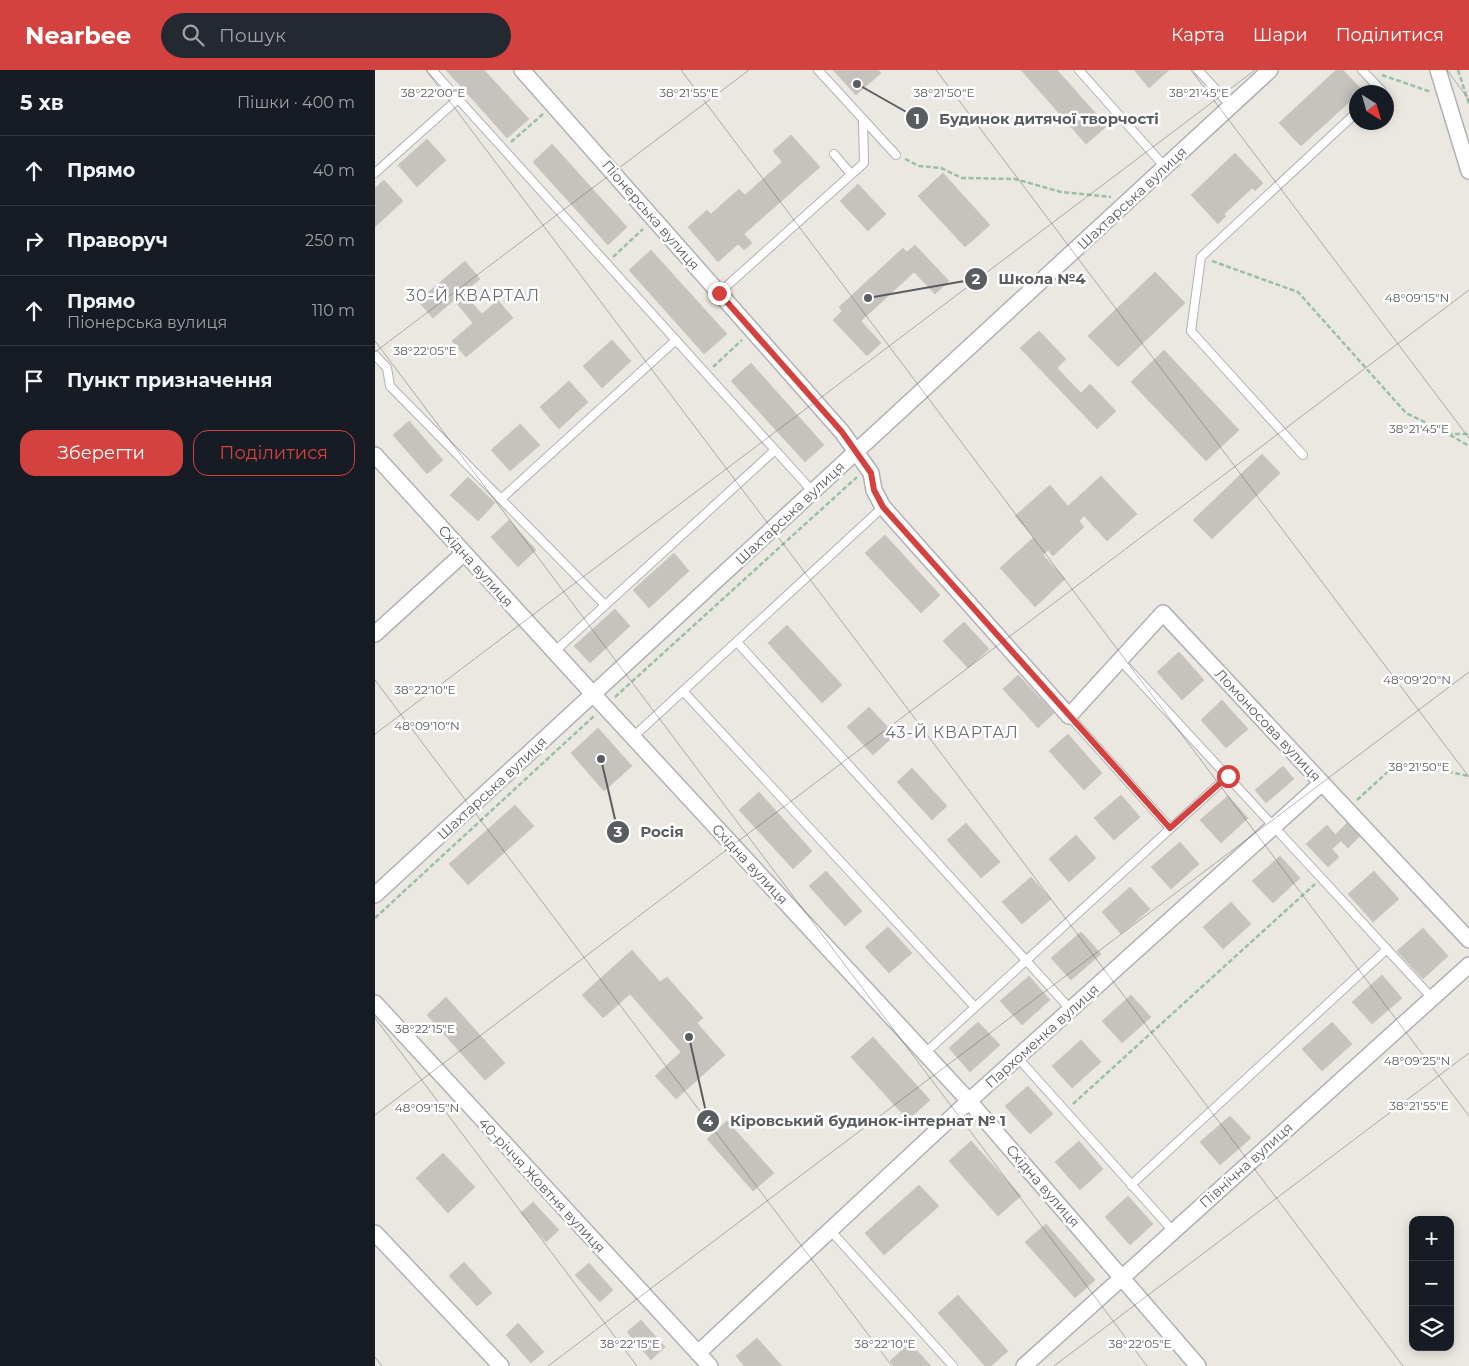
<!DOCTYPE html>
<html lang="uk">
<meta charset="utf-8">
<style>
:root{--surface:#171b24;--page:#242831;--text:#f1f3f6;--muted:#9ea1a6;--line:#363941;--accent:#d3423f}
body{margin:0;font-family:Montserrat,sans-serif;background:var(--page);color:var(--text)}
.controls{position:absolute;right:15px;bottom:15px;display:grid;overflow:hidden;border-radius:10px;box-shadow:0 2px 12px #0003}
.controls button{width:45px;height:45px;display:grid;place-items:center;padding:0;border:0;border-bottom:1px solid var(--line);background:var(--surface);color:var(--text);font:25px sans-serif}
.compass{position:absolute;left:974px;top:15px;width:45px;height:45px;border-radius:50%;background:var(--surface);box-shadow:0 2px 12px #0003;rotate:143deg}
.stop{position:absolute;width:15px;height:15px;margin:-11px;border:4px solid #d3423f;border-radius:50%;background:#fff}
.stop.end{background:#d3423f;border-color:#fff;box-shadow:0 1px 5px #0008}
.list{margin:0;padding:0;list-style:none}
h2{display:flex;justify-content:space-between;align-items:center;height:65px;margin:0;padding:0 20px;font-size:21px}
h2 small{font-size:16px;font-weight:400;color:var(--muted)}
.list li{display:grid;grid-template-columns:32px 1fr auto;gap:15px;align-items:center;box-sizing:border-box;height:70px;padding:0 20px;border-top:1px solid var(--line)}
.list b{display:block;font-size:19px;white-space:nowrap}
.list p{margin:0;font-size:16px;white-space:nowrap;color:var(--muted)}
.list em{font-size:16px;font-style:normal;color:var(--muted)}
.actions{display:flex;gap:10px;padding:15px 20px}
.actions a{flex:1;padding:11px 0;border:1px solid var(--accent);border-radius:15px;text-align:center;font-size:18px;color:var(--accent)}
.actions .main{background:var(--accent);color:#fff}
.icon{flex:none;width:28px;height:28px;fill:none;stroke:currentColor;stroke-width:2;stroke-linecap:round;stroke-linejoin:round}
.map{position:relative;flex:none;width:1094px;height:1296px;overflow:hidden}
header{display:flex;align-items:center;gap:30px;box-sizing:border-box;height:70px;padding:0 25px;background:var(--accent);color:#fff}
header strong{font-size:24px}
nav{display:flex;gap:28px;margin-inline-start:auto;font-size:18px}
.search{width:350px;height:45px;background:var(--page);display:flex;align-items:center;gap:12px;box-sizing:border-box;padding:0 18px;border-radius:28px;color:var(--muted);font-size:19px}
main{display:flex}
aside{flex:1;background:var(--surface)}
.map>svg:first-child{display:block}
.building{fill:#c6c3be;stroke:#cec9c0}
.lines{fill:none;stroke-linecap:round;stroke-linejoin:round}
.lane-casing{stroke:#afb2b5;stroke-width:10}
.street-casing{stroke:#afb2b5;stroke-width:18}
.path{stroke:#9ac0a3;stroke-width:2.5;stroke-dasharray:5 2.5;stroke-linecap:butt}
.lane{stroke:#fff;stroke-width:8}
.street{stroke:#fff;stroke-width:15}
.route{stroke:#d3423f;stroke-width:6}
.ticks{fill:none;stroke:#5a5d60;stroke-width:1;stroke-opacity:0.45}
.labels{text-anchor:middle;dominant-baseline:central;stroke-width:5;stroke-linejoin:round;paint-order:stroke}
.street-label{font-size:14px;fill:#5a5d60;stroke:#fff}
.quarter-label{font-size:16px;letter-spacing:1px;fill:#6b6f72;stroke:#fff}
.ticks-label{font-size:12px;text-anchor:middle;fill:#5a5d60;stroke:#fff;stroke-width:5;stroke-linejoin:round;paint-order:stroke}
.leader{fill:none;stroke:#5a5d60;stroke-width:2}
.callout-dot{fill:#5a5d60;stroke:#fff;stroke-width:2}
.mark-label{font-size:15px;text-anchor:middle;font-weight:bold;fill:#fff}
.callout-label{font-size:15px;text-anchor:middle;font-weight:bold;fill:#5a5d60;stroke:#fff;stroke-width:5;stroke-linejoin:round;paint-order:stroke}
</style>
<header>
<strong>Nearbee</strong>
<div class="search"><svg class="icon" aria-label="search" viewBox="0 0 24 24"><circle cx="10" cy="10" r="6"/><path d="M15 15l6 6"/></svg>Пошук</div>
<nav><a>Карта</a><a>Шари</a><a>Поділитися</a></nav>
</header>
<main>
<aside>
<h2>5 хв<small>Пішки · 400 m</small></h2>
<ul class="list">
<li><svg class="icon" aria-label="ahead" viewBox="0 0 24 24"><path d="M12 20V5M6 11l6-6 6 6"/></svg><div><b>Прямо</b></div><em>40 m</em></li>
<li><svg class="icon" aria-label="right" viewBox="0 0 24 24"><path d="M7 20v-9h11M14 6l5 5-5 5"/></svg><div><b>Праворуч</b></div><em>250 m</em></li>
<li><svg class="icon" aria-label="ahead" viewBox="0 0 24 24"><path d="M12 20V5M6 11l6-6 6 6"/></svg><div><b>Прямо</b><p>Піонерська вулиця</p></div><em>110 m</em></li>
<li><svg class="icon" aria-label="arrive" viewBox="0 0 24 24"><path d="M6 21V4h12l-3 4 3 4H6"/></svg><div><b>Пункт призначення</b></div></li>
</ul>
<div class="actions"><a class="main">Зберегти</a><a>Поділитися</a></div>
</aside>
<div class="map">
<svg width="1094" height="1296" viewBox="0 0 1094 1296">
<rect width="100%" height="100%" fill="#ebe8e1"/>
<g class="building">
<path d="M 71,0 L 109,0 L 154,49 L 132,68 Z"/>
<path d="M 458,0 L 503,0 L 506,3 L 481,25 Z"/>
<path d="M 646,0 L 682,0 L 732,56 L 711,74 Z"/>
<path d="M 759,0 L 794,0 L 774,18 Z"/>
<path d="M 961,0 L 968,0 L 987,20 L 984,22 L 982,22 L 982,25 L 926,76 L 904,53 Z"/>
<path d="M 416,65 L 445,97 L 369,164 L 377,173 L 369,180 L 363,174 L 343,192 L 313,157 L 332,140 L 336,144 L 364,119 L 370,125 L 407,92 L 398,81 Z"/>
<path d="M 52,69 L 71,90 L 42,117 L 23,95 Z"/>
<path d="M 177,74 L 252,157 L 233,175 L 158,92 Z"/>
<path d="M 860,83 L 888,113 L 880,121 L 877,118 L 849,144 L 851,146 L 843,154 L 816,125 Z"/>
<path d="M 568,103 L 615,155 L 590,177 L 543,126 Z"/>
<path d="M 9,110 L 28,131 L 0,157 L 0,118 Z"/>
<path d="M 483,114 L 511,144 L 493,161 L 465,131 Z"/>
<path d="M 540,175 L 574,211 L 560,224 L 539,202 L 486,251 L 506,273 L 492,286 L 458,250 L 467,241 L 464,237 L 528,178 L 532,182 Z"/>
<path d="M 276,180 L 352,264 L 329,284 L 254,200 Z"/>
<path d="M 90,191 L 105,209 L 88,223 L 107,244 L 123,230 L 138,248 L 91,287 L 77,271 L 98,253 L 79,230 L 58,248 L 43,231 Z"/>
<path d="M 780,202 L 810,233 L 743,297 L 713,266 Z"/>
<path d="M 664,261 L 691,289 L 682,298 L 706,323 L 715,314 L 741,341 L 722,359 L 645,278 Z"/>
<path d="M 237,270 L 256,291 L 227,318 L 208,296 Z"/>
<path d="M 789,280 L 864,360 L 831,391 L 756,312 Z"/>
<path d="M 376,293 L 449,375 L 430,392 L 356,311 Z"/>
<path d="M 194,311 L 213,332 L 184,359 L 165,337 Z"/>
<path d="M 34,351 L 68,390 L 52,404 L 18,365 Z"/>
<path d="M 145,354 L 165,375 L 135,401 L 116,380 Z"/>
<path d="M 887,384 L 905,403 L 837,469 L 818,450 Z"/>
<path d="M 726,406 L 762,444 L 732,471 L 709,446 L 704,451 L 709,457 L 678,486 L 673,480 L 668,485 L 690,509 L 660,537 L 625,498 L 659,467 L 640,446 L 675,415 L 693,436 Z"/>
<path d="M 93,407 L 120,433 L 103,451 L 75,425 Z"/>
<path d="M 134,450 L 161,480 L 143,497 L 116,467 Z"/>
<path d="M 510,465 L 565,525 L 546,543 L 490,483 Z"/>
<path d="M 299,483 L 314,501 L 274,538 L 258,520 Z"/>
<path d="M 240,539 L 255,556 L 215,593 L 199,576 Z"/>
<path d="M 589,552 L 614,579 L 593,598 L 568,571 Z"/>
<path d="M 412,555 L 467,615 L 447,633 L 393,573 Z"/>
<path d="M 804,582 L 829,610 L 807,630 L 782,602 Z"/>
<path d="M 643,605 L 679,643 L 663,658 L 628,619 Z"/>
<path d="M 847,630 L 873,659 L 851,678 L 826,650 Z"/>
<path d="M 494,637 L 520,665 L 498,685 L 472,657 Z"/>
<path d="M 223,658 L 257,696 L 229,721 L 196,683 Z"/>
<path d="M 693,664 L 727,703 L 709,720 L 674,681 Z"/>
<path d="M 908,696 L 919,709 L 891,733 L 880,720 Z"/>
<path d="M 537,698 L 572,736 L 557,750 L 522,712 Z"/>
<path d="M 384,722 L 437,781 L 418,799 L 364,740 Z"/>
<path d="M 746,725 L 765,747 L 739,770 L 719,748 Z"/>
<path d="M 853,726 L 873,748 L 846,773 L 825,750 Z"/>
<path d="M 140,735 L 159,756 L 93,815 L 74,794 Z"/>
<path d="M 973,752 L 986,765 L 973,778 L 960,765 Z"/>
<path d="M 591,753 L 625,792 L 606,808 L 572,770 Z"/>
<path d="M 952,755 L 966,771 L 957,779 L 964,787 L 953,797 L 931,774 Z"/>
<path d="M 701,765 L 721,788 L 694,812 L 674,789 Z"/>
<path d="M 805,772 L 824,794 L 796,819 L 776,797 Z"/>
<path d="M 905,786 L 925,808 L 898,833 L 877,811 Z"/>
<path d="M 451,801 L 487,841 L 470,856 L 434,816 Z"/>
<path d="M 999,801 L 1024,829 L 998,852 L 973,824 Z"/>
<path d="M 656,807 L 676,829 L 647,854 L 627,832 Z"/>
<path d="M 755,817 L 775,839 L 746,864 L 727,842 Z"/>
<path d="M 856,832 L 876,854 L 848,879 L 828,857 Z"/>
<path d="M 513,857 L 537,883 L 514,903 L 490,877 Z"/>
<path d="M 1048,858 L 1073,886 L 1048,909 L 1022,881 Z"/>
<path d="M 706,862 L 726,884 L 696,910 L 676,888 Z"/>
<path d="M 257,880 L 285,912 L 292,907 L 328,948 L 322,953 L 350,985 L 301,1029 L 280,1006 L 306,982 L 255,924 L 228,948 L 207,925 Z"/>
<path d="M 1007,905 L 1027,928 L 997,954 L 977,932 Z"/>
<path d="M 654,906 L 675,930 L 647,955 L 625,931 Z"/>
<path d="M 756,925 L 776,947 L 747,973 L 727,951 Z"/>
<path d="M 71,927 L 130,993 L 110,1010 L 52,945 Z"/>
<path d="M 603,952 L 625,975 L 595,1002 L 574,978 Z"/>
<path d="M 957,952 L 977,974 L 947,1001 L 927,979 Z"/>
<path d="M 498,967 L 555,1030 L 533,1050 L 476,987 Z"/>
<path d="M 706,970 L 726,992 L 697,1018 L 677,996 Z"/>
<path d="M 653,1016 L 678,1044 L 655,1064 L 630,1036 Z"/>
<path d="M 855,1046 L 876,1068 L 845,1095 L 825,1072 Z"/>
<path d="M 352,1051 L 399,1103 L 378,1121 L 332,1069 Z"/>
<path d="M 596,1071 L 646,1126 L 623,1146 L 574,1091 Z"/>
<path d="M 704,1071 L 728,1099 L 705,1120 L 680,1092 Z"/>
<path d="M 68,1083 L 100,1117 L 73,1143 L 41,1108 Z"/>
<path d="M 544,1115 L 564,1136 L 509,1185 L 490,1163 Z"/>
<path d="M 753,1126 L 778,1154 L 755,1175 L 730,1147 Z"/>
<path d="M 158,1132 L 184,1160 L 171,1172 L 146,1143 Z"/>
<path d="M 671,1154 L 720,1210 L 700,1228 L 650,1172 Z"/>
<path d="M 89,1192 L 117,1223 L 102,1236 L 74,1206 Z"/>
<path d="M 214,1193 L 238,1220 L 225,1232 L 200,1205 Z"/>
<path d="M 583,1225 L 633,1281 L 616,1296 L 610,1296 L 563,1243 Z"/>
<path d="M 266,1250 L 290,1277 L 276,1290 L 252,1262 Z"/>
<path d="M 143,1253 L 169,1282 L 156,1293 L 131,1265 Z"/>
<path d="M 382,1268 L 407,1296 L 369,1296 L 361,1286 Z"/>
<path d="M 535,1273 L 556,1296 L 519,1296 L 515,1291 Z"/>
</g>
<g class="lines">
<defs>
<g id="lane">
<path d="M 57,0 L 438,422"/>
<path d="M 443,0 L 521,85"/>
<path d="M 704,0 L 790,97"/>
<path d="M 823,0 L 856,36"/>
<path d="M 987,0 L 1006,20 L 1003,22"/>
<path d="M 459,84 L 476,104"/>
<path d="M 0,103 L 83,29"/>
<path d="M 344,223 L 489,93 L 488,50"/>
<path d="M 0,285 L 12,298 L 15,316 L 230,535"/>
<path d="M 928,385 L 816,261 L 826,187 L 982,42"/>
<path d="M 126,429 L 301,270"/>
<path d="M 362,572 L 696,940"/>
<path d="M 179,582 L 400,380"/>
<path d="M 745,590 L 1057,928"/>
<path d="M 308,621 L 600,937"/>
<path d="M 694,646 L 795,758"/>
<path d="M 258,667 L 508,437"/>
<path d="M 550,983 L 853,706"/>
<path d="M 643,988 L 798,1161"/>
<path d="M 756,1115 L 1012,879"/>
<path d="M 455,1160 L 578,1296"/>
</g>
<g id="street">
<path d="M 147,0 L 467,362 L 496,403 L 499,420 L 508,437 L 694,646 L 788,543 L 1094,870"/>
<path d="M 1063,0 L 1094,101"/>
<path d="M 0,385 L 218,624 L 594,1031 L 823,1296"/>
<path d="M 0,564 L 89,483"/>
<path d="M 0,825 L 895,0"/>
<path d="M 0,933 L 335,1296"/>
<path d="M 0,1163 L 126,1296"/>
<path d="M 323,1283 L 594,1031 L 947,713"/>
<path d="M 649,1296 L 1094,895"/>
</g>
</defs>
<use href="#lane" class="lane-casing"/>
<use href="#street" class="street-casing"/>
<g class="path">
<path d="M 1083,0 L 1094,34"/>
<path d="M 1007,5 L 1056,22"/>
<path d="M 136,72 L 168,44"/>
<path d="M 530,89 L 544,96 L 566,98 L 587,108 L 640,109 L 686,122 L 736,127"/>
<path d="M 238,187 L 268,159"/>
<path d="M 837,191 L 923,222 L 1031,343 L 1074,364 L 1094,364"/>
<path d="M 338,297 L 367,270"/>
<path d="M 1075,365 L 1094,376"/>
<path d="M 240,627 L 482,407"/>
<path d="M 982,730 L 1019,696 L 1036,694 L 1094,706"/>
<path d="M 0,848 L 219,646"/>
<path d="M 698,1034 L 940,814"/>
</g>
<use href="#lane" class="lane"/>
<use href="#street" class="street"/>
</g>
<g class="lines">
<path class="route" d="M 344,223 L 467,362 L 496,403 L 499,420 L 508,437 L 795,758 L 853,706"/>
</g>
<path class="ticks" d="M 51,0 L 1028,1296M 306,0 L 1094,1046M 561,0 L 1094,707M 816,0 L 1094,368M 1072,0 L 1094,30M 0,271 L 772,1296M 0,282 L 374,0M 0,610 L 517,1296M 0,664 L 880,0M 0,948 L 262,1296M 0,1045 L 1094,220M 0,1287 L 7,1296M 173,1296 L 1094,602M 679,1296 L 1094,983"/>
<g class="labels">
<g class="street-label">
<text transform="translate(757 128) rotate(-43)">Шахтарська вулиця</text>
<text transform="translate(276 145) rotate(49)">Піонерська вулиця</text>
<text transform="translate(415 443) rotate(-43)">Шахтарська вулиця</text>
<text transform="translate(101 496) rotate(48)">Східна вулиця</text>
<text transform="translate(893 655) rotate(47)">Ломоносова вулиця</text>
<text transform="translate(117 718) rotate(-43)">Шахтарська вулиця</text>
<text transform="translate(375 794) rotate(47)">Східна вулиця</text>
<text transform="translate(667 966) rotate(-42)">Пархоменка вулиця</text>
<text transform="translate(871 1095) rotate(-42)">Північна вулиця</text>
<text transform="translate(167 1115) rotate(47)">40-річчя Жовтня вулиця</text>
<text transform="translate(668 1116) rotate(49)">Східна вулиця</text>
</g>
<g class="quarter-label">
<text x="98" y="225">30-Й КВАРТАЛ</text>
<text x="577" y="662">43-Й КВАРТАЛ</text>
</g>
</g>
<g class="ticks-label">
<text x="58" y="27">38°22'00"E</text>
<text x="314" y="27">38°21'55"E</text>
<text x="569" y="27">38°21'50"E</text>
<text x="824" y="27">38°21'45"E</text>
<text x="1042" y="232">48°09'15"N</text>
<text x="50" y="285">38°22'05"E</text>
<text x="1044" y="363">38°21'45"E</text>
<text x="1042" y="614">48°09'20"N</text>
<text x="50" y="624">38°22'10"E</text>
<text x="52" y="660">48°09'10"N</text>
<text x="1044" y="701">38°21'50"E</text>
<text x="50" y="963">38°22'15"E</text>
<text x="1042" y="995">48°09'25"N</text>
<text x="1044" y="1040">38°21'55"E</text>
<text x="52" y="1042">48°09'15"N</text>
<text x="255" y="1278">38°22'15"E</text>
<text x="510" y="1278">38°22'10"E</text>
<text x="765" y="1278">38°22'05"E</text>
</g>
<path class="leader" d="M482 14L542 48M493 228L601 209M226 689L243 762M314 967L333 1051"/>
<g class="callout-dot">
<circle cx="482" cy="14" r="5"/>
<circle cx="493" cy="228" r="5"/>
<circle cx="226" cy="689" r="5"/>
<circle cx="314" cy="967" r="5"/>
<circle cx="542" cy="48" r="12"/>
<circle cx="601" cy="209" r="12"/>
<circle cx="243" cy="762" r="12"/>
<circle cx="333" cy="1051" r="12"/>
</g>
<g class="mark-label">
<text x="542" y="54">1</text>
<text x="601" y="214">2</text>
<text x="243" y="767">3</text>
<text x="333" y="1056">4</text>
</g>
<g class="callout-label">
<text x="674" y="54">Будинок дитячої творчості</text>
<text x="667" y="214">Школа №4</text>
<text x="287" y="767">Росія</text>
<text x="493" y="1056">Кіровський будинок-інтернат № 1</text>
</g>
</svg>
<div class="controls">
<button>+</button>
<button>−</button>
<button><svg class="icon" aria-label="layers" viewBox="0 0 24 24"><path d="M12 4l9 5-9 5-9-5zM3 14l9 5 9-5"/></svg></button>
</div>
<svg class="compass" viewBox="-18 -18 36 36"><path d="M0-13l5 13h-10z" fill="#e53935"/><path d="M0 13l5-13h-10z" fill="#9ea1a6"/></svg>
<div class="stop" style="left:853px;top:706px"></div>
<div class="stop end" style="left:344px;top:223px"></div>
</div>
</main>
